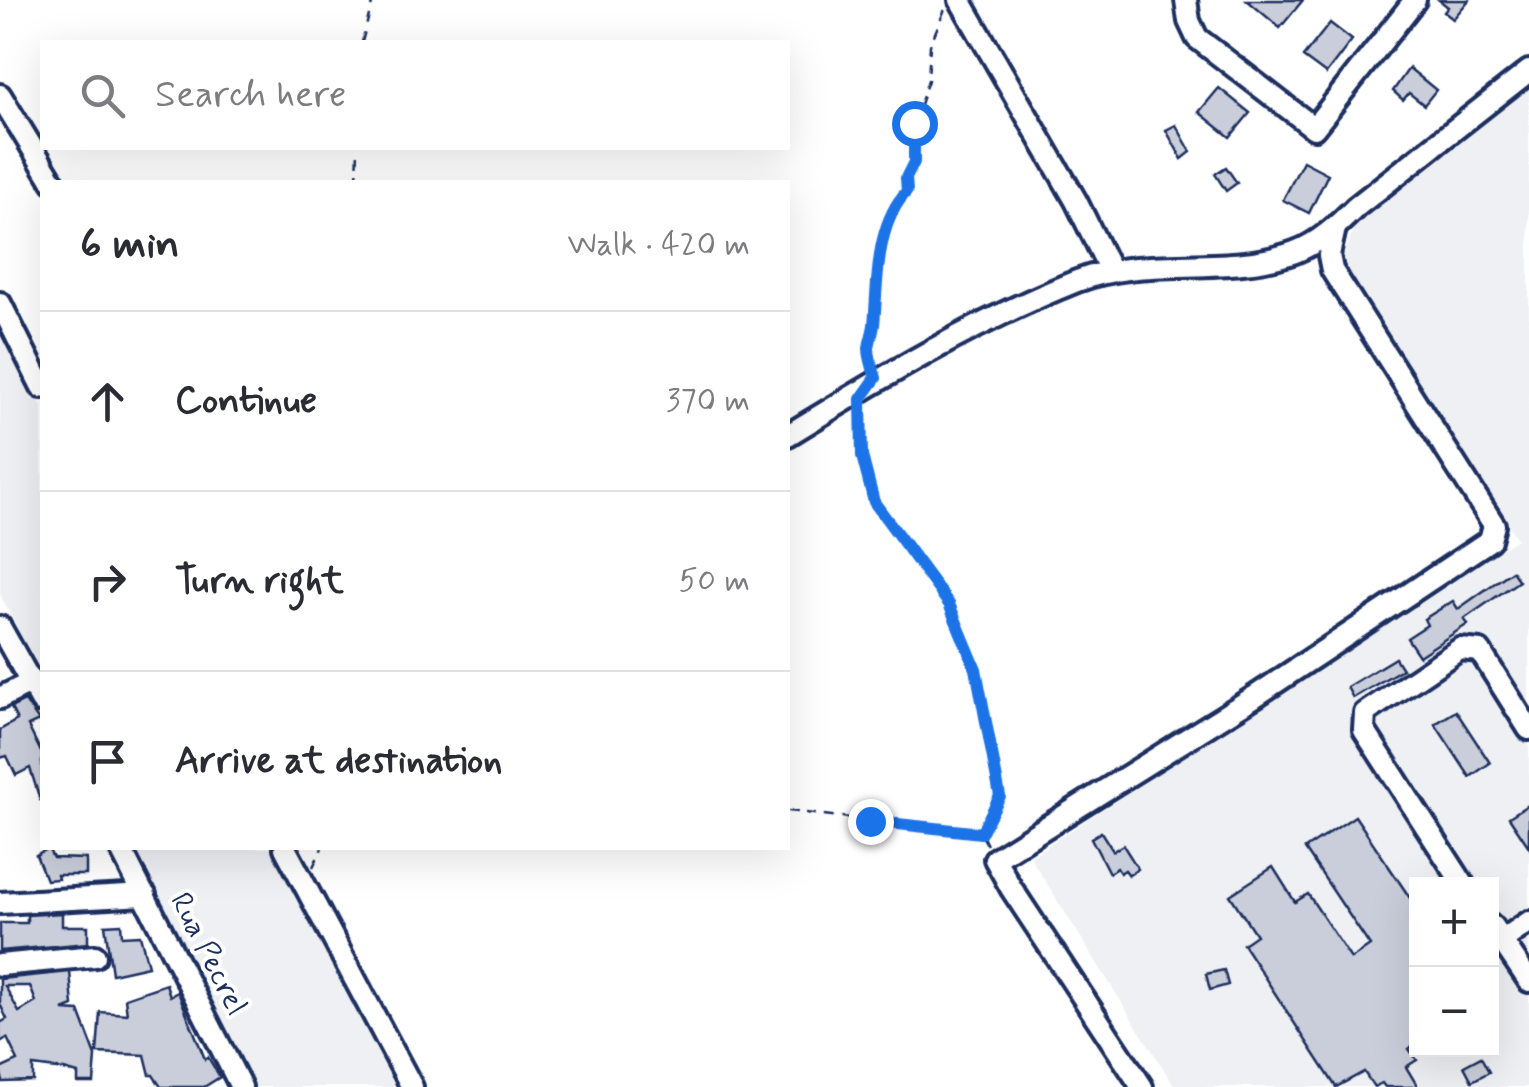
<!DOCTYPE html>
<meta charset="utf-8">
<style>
:root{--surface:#fff;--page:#f7f7f7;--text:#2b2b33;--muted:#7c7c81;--line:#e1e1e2}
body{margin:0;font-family:Mynerve,sans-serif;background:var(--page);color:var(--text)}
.controls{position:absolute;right:30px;bottom:30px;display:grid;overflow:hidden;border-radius:0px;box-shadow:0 10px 40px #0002}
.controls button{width:90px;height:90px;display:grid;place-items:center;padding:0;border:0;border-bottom:2px solid var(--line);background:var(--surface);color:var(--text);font:50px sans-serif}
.stop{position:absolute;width:30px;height:30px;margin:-22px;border:8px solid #1a73e8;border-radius:50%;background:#fff}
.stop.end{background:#1a73e8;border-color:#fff;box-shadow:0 2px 10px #0008}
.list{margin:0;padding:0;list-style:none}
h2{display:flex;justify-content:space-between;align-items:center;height:130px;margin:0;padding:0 40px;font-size:42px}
h2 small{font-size:32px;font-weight:400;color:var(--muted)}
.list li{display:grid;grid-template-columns:65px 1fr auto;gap:30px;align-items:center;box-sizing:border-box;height:180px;padding:0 40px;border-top:2px solid var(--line)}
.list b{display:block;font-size:38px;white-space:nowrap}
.list em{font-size:32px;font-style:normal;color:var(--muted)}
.icon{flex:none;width:55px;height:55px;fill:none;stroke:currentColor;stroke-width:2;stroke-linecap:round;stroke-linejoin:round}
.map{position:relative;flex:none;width:1529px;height:1087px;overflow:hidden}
.search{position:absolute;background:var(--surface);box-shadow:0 10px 40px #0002;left:40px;top:40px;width:750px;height:110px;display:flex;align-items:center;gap:25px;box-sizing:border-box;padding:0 35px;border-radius:0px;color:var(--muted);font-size:38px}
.panel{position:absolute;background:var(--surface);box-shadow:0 10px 40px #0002;left:40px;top:180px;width:750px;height:670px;border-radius:0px}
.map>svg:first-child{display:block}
.built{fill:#eff0f4;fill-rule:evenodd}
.building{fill:#caceda;stroke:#1b2f5e;stroke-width:2.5;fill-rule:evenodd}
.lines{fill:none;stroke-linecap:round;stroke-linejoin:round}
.minor-casing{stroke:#1b2f5e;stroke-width:28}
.path{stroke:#1b2f5e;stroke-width:2.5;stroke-dasharray:10 8;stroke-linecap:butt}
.minor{stroke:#fff;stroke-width:20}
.route{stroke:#1a73e8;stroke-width:12}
.labels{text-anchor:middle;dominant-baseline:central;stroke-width:8;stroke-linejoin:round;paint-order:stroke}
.street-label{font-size:30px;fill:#1b2f5e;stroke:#fff}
</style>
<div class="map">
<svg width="1529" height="1087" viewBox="0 0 1529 1087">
<rect width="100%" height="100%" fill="#fff"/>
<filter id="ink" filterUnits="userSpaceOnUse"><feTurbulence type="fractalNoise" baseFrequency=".01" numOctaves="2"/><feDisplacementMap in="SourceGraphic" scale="20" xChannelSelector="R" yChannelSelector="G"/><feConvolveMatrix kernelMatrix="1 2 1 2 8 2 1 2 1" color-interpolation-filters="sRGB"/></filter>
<g filter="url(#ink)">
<g class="built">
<path d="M 1529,83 L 1529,1087 L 1175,1087 L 1030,857 L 1517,539 L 1342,260 L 1357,220 ZM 1416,884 L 1492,884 L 1492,1050 L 1416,1050 Z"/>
<path d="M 0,326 L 42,407 L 42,675 L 0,594 Z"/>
<path d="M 132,848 L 273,848 L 398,1087 L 253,1087 Z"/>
</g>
<g class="building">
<path d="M 1247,0 L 1303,0 L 1280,28 Z"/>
<path d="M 1439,0 L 1469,0 L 1453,19 L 1444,12 L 1448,7 Z"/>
<path d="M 1330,23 L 1352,40 L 1326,74 L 1303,57 Z"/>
<path d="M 1409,68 L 1436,90 L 1424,105 L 1409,93 L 1403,100 L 1393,91 Z"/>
<path d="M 1219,88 L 1250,113 L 1230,137 L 1199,112 Z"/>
<path d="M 1176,125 L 1191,152 L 1182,159 L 1166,130 Z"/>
<path d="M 1303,161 L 1328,174 L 1309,213 L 1283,200 Z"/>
<path d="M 1226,167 L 1237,183 L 1226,191 L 1215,174 Z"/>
<path d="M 1512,571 L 1519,581 L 1464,619 L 1468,624 L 1419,656 L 1407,638 L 1427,625 L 1424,619 L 1453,601 L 1458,609 Z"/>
<path d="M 1395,658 L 1402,669 L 1353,698 L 1347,687 Z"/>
<path d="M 25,701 L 39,721 L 28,726 L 42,754 L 42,800 L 40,800 L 30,768 L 16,775 L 7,756 L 0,758 L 0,730 L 17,720 L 11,708 Z"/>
<path d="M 1456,711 L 1490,763 L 1470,777 L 1435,724 Z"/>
<path d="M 1529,804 L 1529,847 L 1509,817 Z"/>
<path d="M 1355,816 L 1416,907 L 1416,1043 L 1409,1049 L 1417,1060 L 1406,1067 L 1418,1087 L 1385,1087 L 1382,1083 L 1374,1087 L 1364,1072 L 1336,1087 L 1243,944 L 1256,935 L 1230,895 L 1273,867 L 1295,902 L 1308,894 L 1351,959 L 1370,946 L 1305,849 Z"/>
<path d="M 1101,832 L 1113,851 L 1123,845 L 1138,869 L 1129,875 L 1125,870 L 1120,873 L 1117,868 L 1109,873 L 1091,838 Z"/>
<path d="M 48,848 L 53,858 L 86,859 L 86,875 L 57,875 L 58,879 L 46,880 L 36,855 Z"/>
<path d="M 62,913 L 62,926 L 88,926 L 88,943 L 0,951 L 0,923 L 27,923 L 27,915 Z"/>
<path d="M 121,924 L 122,936 L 140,935 L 148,966 L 112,974 L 105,925 Z"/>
<path d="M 1224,970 L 1228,985 L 1210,990 L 1206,974 Z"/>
<path d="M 70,972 L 73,1006 L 63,1010 L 79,1011 L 96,1056 L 94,1083 L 78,1083 L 78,1074 L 64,1070 L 33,1066 L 33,1081 L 3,1082 L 0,1069 L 18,1061 L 7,1038 L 0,1042 L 0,1023 L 7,1019 L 0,1004 L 0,979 ZM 5,986 L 30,986 L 36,1002 L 19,1012 Z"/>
<path d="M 166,984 L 170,996 L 178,992 L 205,1059 L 208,1057 L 220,1077 L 204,1087 L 161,1087 L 153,1075 L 150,1075 L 145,1055 L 97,1053 L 100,1012 L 127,1014 L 125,998 Z"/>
<path d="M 1481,1057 L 1489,1072 L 1472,1081 L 1464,1066 Z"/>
</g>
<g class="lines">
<defs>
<g id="minor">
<path d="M 960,0 L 1076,201 L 1110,270"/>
<path d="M 1186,0 L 1189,21 L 1197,38 L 1314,128 L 1415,0"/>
<path d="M 0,95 L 53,182"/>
<path d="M 0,303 L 42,387"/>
<path d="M 788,435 C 881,378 974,322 1077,281 C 1146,254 1225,277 1295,252 C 1319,243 1338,225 1356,207 L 1529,71"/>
<path d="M 0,627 L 42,702"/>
<path d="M 0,698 L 32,682"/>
<path d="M 120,848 L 241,1087"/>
<path d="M 285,848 L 412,1087"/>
<path d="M 1463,884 L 1364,730 L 1365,713 L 1460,649 L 1480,651 L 1529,729"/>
<path d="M 0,903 L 145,895"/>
<path d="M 1492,926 L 1529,981"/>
<path d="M 1501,941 L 1529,922"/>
<path d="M 0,965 L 95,956"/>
<path d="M 1142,1087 L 1011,888 L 995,859 L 1254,697 L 1490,540 L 1494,525 L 1332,270 L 1329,255 L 1335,228"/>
</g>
</defs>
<use href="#minor" class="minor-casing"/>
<g class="path">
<path d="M 362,42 L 373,0"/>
<path d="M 357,182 L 358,148"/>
<path d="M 873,365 L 869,350 C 881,299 869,232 907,191 L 906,178 L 914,162 L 914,123 L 928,80 L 930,45 L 945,9"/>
<path d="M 861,413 L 862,456 L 874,502 L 949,604 L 976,669 L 1000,796 L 981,833"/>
<path d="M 788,811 L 981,833 L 987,845"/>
<path d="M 313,867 L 322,848"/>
</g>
<use href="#minor" class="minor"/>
</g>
</g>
<g class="lines" filter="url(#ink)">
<path class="route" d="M 870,821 L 981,833 L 1000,796 L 976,669 L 949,604 L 874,502 L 862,456 L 861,399 L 876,378 C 873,369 869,357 869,348 C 870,340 873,333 874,325 C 878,281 875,225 907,191 L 906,178 L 914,162 L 914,123"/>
</g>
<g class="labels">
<g class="street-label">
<text transform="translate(208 954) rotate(63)">Rua Pecrel</text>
</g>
</g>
</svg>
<div class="controls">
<button>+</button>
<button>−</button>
</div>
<div class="stop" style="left:914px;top:123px"></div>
<div class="stop end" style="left:870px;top:821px"></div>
<div class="search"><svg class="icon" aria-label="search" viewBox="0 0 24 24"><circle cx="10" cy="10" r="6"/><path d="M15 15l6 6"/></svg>Search here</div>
<section class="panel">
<h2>6 min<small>Walk · 420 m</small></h2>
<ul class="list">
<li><svg class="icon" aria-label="ahead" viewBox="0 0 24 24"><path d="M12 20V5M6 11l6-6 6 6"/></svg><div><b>Continue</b></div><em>370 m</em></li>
<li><svg class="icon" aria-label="right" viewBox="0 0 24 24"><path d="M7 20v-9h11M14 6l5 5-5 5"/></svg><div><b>Turn right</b></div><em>50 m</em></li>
<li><svg class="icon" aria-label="arrive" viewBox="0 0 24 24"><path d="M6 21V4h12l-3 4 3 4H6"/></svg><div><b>Arrive at destination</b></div></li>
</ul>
</section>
</div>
